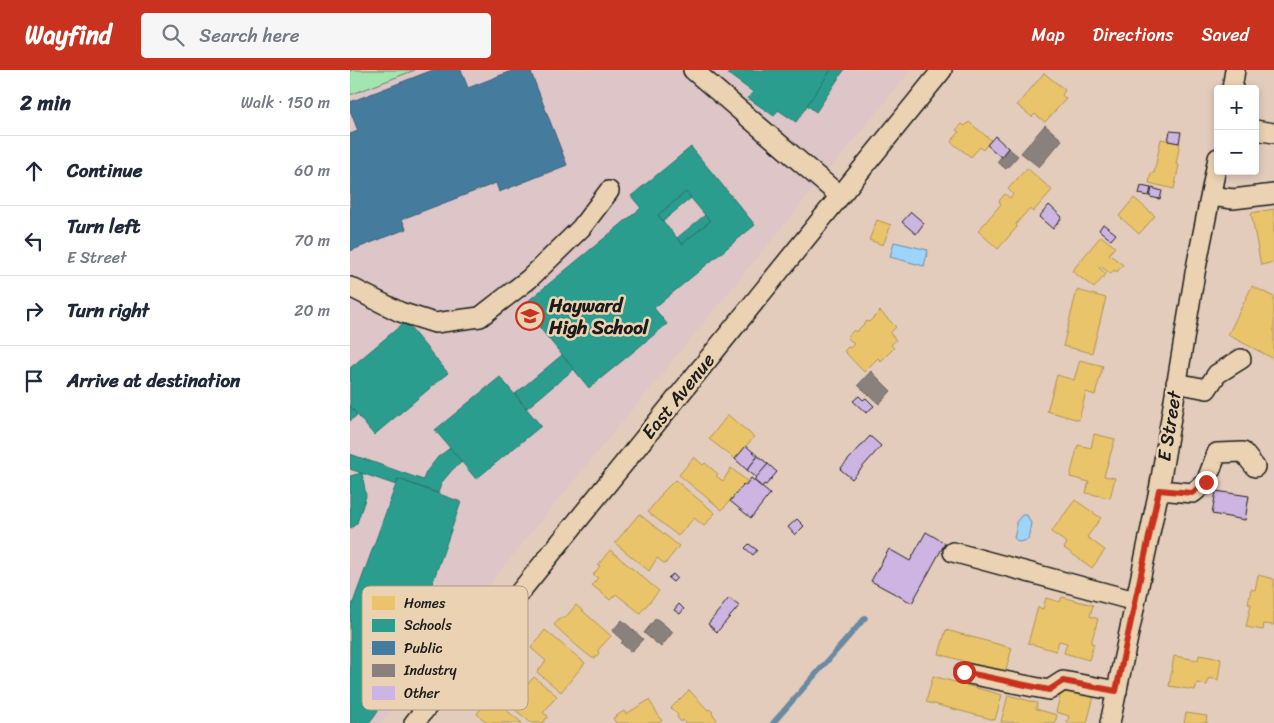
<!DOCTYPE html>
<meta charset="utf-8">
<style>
:root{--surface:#fff;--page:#f6f6f7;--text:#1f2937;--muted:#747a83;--line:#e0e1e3;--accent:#c8321e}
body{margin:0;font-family:Sriracha,sans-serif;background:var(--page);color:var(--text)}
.controls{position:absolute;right:15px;top:15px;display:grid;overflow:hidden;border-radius:5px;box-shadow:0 2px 8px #0003}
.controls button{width:45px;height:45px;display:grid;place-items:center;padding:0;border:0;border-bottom:1px solid var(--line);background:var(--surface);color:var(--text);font:25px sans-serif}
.stop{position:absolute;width:15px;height:15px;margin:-11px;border:4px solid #c8321e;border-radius:50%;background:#fff}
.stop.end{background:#c8321e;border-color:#fff;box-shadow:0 1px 5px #0008}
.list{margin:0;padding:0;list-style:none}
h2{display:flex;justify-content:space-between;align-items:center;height:65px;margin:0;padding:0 20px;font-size:21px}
h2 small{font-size:16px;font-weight:400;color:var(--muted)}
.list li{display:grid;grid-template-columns:32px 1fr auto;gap:15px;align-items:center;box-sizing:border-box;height:70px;padding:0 20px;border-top:1px solid var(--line)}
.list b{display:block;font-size:19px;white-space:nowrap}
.list p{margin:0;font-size:16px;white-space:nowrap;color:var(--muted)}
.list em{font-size:16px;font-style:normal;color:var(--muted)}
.icon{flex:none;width:28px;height:28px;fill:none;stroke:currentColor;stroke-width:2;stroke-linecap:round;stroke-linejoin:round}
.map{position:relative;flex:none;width:924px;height:653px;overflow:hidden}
header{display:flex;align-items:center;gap:30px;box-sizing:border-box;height:70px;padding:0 25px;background:var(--accent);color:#fff}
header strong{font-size:24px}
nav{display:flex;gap:28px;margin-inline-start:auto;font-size:18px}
.search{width:350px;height:45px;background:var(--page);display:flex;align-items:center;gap:12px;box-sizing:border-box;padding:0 18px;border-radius:5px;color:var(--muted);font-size:19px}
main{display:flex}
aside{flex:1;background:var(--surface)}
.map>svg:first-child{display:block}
.built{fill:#ddc5c8}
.green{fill:#a2e5b0;stroke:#5f8066}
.water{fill:#9cd4fb;stroke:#698aa2}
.homes{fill:#e9c46a;stroke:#ac9253}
.schools{fill:#2a9d8f;stroke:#26766c;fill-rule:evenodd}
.public{fill:#457b9d;stroke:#395e76}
.industry{fill:#8a817c;stroke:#69635f}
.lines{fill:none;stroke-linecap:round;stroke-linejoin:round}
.stream{stroke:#698aa2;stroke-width:5.5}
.building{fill:#cdb4e3;stroke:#1c1c1c}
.minor-casing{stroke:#1c1c1c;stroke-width:22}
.minor{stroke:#ead2b2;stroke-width:19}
.route{stroke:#c8321e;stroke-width:6}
.labels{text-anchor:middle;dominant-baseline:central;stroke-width:5;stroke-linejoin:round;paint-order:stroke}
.poi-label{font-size:19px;font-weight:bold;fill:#1c1c1c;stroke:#ead2b2;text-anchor:start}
.street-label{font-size:19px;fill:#1c1c1c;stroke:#ead2b2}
.key{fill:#ead2b2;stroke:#ac9b85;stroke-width:1}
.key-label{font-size:14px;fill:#1c1c1c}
</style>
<header>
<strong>Wayfind</strong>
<div class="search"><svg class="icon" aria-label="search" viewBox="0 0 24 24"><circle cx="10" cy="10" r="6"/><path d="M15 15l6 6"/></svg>Search here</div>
<nav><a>Map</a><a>Directions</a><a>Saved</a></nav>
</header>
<main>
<aside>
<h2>2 min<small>Walk · 150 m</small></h2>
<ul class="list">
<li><svg class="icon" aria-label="ahead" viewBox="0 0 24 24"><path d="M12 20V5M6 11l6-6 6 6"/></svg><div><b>Continue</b></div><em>60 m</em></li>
<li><svg class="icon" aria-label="left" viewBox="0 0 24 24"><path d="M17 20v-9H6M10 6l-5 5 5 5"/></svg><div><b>Turn left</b><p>E Street</p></div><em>70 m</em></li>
<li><svg class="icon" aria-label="right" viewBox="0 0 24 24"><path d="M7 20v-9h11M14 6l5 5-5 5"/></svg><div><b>Turn right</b></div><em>20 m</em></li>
<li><svg class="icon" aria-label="arrive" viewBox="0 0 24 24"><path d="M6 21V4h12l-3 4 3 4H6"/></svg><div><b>Arrive at destination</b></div></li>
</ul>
</aside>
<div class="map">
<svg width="924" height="653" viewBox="0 0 924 653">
<rect width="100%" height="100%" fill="#e4ccbc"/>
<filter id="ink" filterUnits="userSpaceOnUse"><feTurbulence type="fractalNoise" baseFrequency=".02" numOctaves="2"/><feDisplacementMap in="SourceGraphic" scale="10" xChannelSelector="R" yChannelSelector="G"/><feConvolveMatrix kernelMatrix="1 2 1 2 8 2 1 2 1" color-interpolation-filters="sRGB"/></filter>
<g filter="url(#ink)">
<path class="built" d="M 0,0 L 561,0 L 158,491 L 31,653 L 0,653 Z"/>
<path class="green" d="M 0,0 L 65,0 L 0,25 Z"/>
<g class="water">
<path d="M 544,172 L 578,180 L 574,196 L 540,187 Z"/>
<path d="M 672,445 L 677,445 L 681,453 L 678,470 L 669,472 L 664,468 L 666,460 L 666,452 Z"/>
</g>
<g class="homes">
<path d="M 694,3 L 715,20 L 712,25 L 716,29 L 695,52 L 685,44 L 682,47 L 667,35 Z"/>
<path d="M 619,52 L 641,70 L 633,80 L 630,77 L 621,87 L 601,72 L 609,62 L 606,60 L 612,54 L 615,56 Z"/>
<path d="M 811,69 L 830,73 L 826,94 L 829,95 L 824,119 L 799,113 L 801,103 L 804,103 Z"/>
<path d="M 677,98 L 702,120 L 683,142 L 679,139 L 666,154 L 667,157 L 648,179 L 628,161 L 651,134 L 649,131 L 655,124 L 660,128 L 663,124 L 658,119 Z"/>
<path d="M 784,128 L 805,146 L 789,164 L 769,146 Z"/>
<path d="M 924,139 L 924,192 L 911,195 L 901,143 Z"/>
<path d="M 527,150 L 541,155 L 533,175 L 519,170 Z"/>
<path d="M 751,166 L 765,177 L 759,184 L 773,195 L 767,202 L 764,200 L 761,204 L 750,196 L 749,198 L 756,204 L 744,218 L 722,201 Z"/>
<path d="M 902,216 L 924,227 L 924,289 L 878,265 Z"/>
<path d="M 727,220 L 756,228 L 742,283 L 713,276 Z"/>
<path d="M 530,241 L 546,257 L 540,263 L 546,270 L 541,275 L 544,278 L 531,291 L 528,288 L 514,302 L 494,281 L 498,277 L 500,278 L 504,274 L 497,267 L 504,260 L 506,262 L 517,251 L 519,252 Z"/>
<path d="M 730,290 L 753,296 L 745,325 L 736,322 L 729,350 L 697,341 L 707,305 L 724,310 Z"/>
<path d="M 378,345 L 404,367 L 385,389 L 359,369 Z"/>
<path d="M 744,364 L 765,369 L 754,406 L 765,408 L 760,428 L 736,423 L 739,412 L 720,407 L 728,375 L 741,378 Z"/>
<path d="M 344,387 L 353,395 L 355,393 L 368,404 L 366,406 L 373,411 L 381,398 L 397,411 L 372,440 L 329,405 Z"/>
<path d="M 325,410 L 365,443 L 354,456 L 344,448 L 328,466 L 298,442 L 312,424 L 311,424 Z"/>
<path d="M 725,430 L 751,448 L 737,467 L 755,480 L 742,498 L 714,478 L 717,473 L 701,462 Z"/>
<path d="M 289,444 L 329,476 L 315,494 L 307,488 L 299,501 L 265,473 Z"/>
<path d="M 260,480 L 309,521 L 290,543 L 266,524 L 260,530 L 242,515 L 248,508 L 243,505 L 250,496 L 248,495 Z"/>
<path d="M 908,505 L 924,509 L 924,555 L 914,554 L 913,560 L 896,557 L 901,534 L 898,534 L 901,519 L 905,520 Z"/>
<path d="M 712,527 L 743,535 L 740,546 L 748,549 L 741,573 L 744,574 L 739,590 L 714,583 L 717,573 L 709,571 L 706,581 L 678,573 L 688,537 L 693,539 L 696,528 L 710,532 Z"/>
<path d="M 226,535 L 261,566 L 248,580 L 249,583 L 245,588 L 242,588 L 227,576 L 204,555 L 212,546 L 214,549 Z"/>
<path d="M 195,560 L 235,593 L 211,622 L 187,602 L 196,591 L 181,578 Z"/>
<path d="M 596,560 L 662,578 L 655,603 L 589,584 Z"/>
<path d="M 849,585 L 871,589 L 868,610 L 859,608 L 857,615 L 847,613 L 845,620 L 819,616 L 824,586 L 848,590 Z"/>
<path d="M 158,605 L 174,618 L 184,607 L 207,626 L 193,643 L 198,646 L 193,653 L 181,653 L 144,622 Z"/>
<path d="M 583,606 L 652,625 L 645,650 L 576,632 Z"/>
<path d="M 712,618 L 744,626 L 737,653 L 717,653 L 719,646 L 706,642 Z"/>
<path d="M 339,620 L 358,640 L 359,639 L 363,642 L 362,644 L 367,649 L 363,653 L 335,653 L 333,650 L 331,652 L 327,647 L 328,645 L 321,638 Z"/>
<path d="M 658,625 L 687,633 L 686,639 L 707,645 L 705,653 L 651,652 Z"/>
<path d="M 139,626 L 172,653 L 137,653 L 127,644 Z"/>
<path d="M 299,630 L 312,651 L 309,653 L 266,653 L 263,648 L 274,641 L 276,644 Z"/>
<path d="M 836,643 L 857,646 L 856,653 L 858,653 L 834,653 Z"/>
</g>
<g class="schools">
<path d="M 381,0 L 481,0 L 446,52 L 428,40 L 424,46 L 398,28 L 403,22 L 378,4 Z"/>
<path d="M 481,0 L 494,0 L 466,42 L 457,35 Z"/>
<path d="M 341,77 L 405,155 L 304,238 L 317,254 L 239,318 L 172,236 L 291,138 L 281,126 ZM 336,122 L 360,151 L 332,174 L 308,145 Z"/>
<path d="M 336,122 L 341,128 L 313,151 L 308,145 Z"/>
<path d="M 355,145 L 360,151 L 332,174 L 327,168 Z"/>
<path d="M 55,252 L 98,303 L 24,365 L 0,336 L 0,298 Z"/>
<path d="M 212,285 L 224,299 L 177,338 L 165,324 Z"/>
<path d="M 150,307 L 191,356 L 126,409 L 85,360 Z"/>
<path d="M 0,336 L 7,345 L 0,351 Z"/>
<path d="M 100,378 L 112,392 L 103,399 L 92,412 L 88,423 L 48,409 L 46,415 L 0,399 L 0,384 L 73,410 L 76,402 L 88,387 Z"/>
<path d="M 12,403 L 16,426 L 7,453 L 0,459 L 0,406 Z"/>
<path d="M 48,409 L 111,432 L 46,616 L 19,653 L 0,653 L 0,541 Z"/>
</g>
<path class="public" d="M 83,0 L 111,0 L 118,18 L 164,0 L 180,0 L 217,95 L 149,122 L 146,113 L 52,149 L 56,159 L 0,181 L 0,64 L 8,61 L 0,40 L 0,32 Z"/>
<g class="industry">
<path d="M 695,55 L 712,70 L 689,97 L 671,83 Z"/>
<path d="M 658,78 L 668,86 L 656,99 L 647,92 Z"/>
<path d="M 521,301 L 541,321 L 529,334 L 508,315 Z"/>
<path d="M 306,548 L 323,562 L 311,577 L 294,563 Z"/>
<path d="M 272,550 L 293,569 L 281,582 L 271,573 L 273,571 L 262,561 Z"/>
</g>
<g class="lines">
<path class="stream" d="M 423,653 L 515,548"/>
</g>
<g class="building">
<path d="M 820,61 L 831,62 L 829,73 L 818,71 Z"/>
<path d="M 645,66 L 658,78 L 651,87 L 637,75 Z"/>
<path d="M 791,116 L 801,118 L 799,126 L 789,124 Z"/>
<path d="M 802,118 L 812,121 L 810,129 L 800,127 Z"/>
<path d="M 699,135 L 712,147 L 703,159 L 689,147 Z"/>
<path d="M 561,142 L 574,153 L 566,164 L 552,152 Z"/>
<path d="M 753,154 L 766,164 L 761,170 L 749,160 Z"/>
<path d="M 509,326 L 513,330 L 516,328 L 524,336 L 516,343 L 503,331 Z"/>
<path d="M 520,366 L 531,376 L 502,409 L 490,399 Z"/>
<path d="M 396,376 L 408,386 L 397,400 L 385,389 Z"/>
<path d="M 408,386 L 418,394 L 407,408 L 397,400 Z"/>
<path d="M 418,394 L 427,402 L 416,415 L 414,414 L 412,417 L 404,410 Z"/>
<path d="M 401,408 L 420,424 L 401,448 L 380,431 L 393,415 L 395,416 Z"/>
<path d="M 866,421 L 899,426 L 895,450 L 862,444 Z"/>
<path d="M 447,449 L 454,456 L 445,465 L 438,457 Z"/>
<path d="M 576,462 L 595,473 L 562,533 L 521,511 L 539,479 L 560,491 Z"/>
<path d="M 399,474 L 407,480 L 403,485 L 395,478 Z"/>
<path d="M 323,504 L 327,508 L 323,512 L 318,508 Z"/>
<path d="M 379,528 L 389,536 L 367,562 L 358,554 Z"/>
<path d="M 329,534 L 334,539 L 330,544 L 324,540 Z"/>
</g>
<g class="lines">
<defs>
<g id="minor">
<path d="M 343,0 L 490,126"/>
<path d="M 882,19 L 885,0"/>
<path d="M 905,60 L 924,63"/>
<path d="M 861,126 L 883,129 L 924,124"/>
<path d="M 0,217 L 50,242 L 85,253 L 130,247 L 179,209 L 231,158 L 259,121"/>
<path d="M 826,313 L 857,319 L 867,304 L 891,289"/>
<path d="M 809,420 L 843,423 L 856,412 L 867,383 L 893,382 L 905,397"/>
<path d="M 603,482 L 785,531"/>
<path d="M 614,603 L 699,620 L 713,611 L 767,621"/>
<path d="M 64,653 L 592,0"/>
<path d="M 760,653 L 809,420 L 845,203 L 868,88"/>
</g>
</defs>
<use href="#minor" class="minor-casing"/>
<use href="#minor" class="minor"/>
</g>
</g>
<g class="lines" filter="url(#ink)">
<path class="route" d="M 614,602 L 699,620 L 713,611 L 766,621 L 809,420 L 842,423 L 856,412"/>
</g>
<defs>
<symbol id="school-ring" viewBox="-11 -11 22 22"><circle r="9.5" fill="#ead2b2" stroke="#c8321e" stroke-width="1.5"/><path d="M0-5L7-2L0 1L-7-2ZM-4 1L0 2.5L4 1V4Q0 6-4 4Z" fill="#c8321e"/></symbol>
</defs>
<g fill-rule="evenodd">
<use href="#school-ring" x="164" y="230" width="32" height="32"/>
</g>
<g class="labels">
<g class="poi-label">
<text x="199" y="235">Hayward<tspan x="199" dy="22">High School</tspan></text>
</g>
<g class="street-label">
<text transform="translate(328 326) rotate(-51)">East Avenue</text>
<text transform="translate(819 356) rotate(-81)">E Street</text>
</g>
</g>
<rect x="12" y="516" width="166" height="124" rx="8" class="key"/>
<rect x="22" y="526" width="23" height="14" fill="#e9c46a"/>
<rect x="22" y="549" width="23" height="13" fill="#2a9d8f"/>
<rect x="22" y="571" width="23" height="14" fill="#457b9d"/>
<rect x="22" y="594" width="23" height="13" fill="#8a817c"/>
<rect x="22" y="616" width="23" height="14" fill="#cdb4e3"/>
<g class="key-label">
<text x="54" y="538">Homes</text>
<text x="54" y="560">Schools</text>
<text x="54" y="583">Public</text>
<text x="54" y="605">Industry</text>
<text x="54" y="628">Other</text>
</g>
</svg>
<div class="controls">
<button>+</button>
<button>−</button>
</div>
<div class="stop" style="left:614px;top:602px"></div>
<div class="stop end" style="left:856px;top:412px"></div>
</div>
</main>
